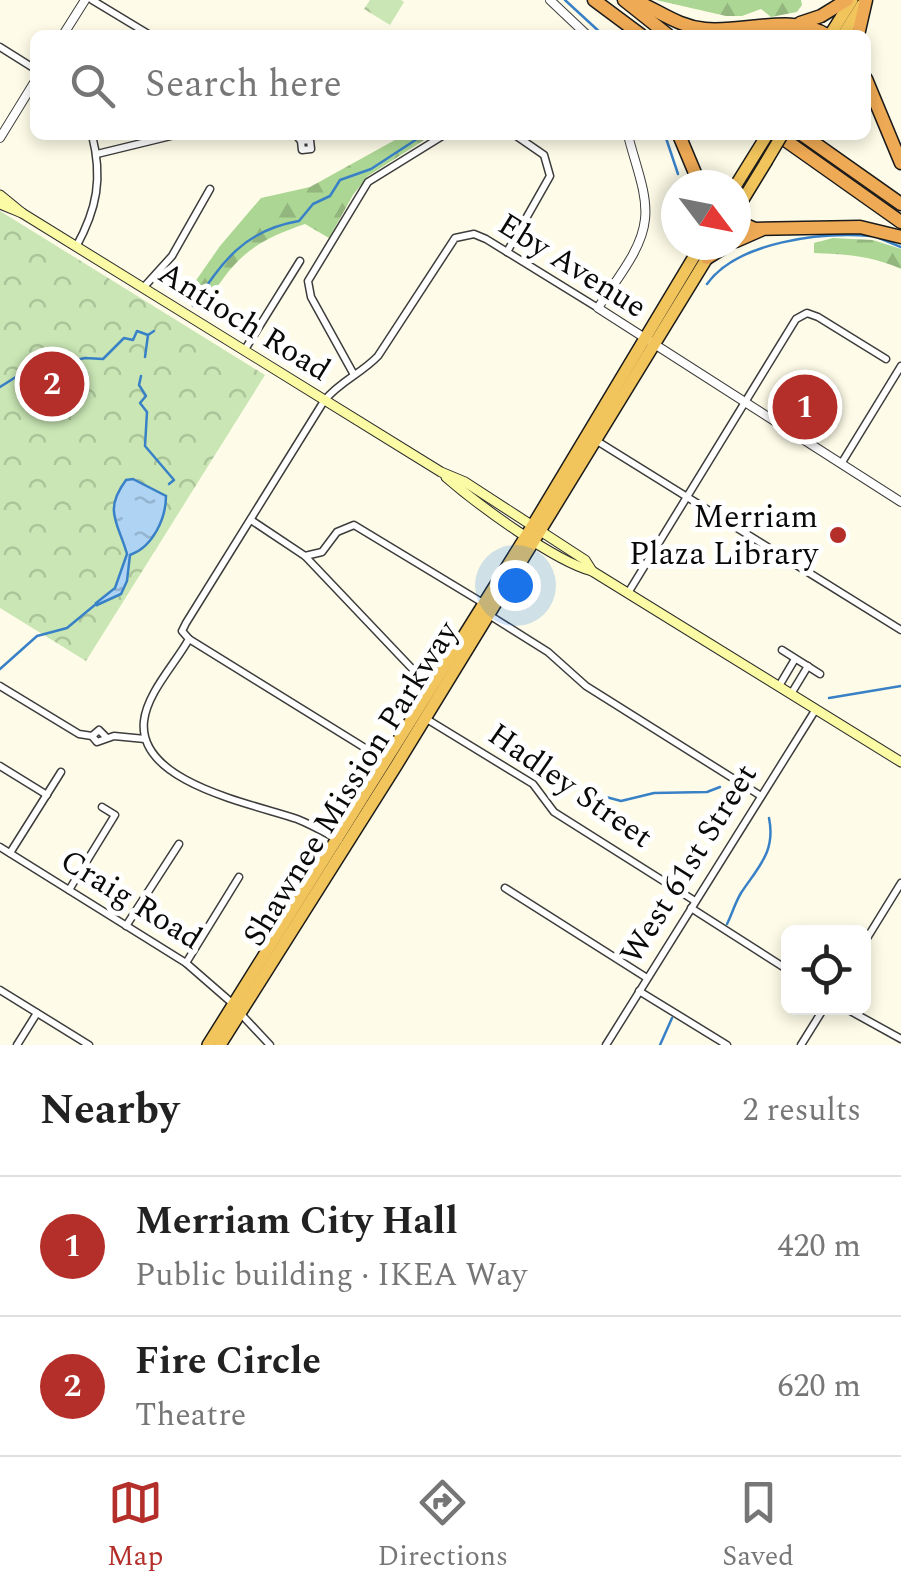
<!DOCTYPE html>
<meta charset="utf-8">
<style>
:root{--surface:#fff;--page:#f2f2f2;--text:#222;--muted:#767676;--line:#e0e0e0;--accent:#b42f29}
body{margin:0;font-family:Spectral,serif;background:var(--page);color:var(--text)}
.controls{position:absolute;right:30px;bottom:30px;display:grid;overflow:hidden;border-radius:15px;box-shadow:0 5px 15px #0003}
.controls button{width:90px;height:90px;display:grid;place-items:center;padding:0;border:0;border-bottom:2px solid var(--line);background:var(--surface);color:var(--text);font:50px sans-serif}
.compass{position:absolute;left:661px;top:170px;width:90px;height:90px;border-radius:50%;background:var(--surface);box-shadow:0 5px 15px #0003;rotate:122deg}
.you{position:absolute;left:515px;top:585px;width:35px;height:35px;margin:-25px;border:8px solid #fff;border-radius:50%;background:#1a73e8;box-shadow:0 0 0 15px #1a73e833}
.badge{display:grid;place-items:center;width:65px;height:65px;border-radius:50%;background:var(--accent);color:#fff;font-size:32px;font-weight:700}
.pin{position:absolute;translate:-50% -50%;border:5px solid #fff;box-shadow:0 2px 10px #0006}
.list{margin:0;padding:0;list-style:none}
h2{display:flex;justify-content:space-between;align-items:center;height:130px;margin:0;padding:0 40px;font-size:42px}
h2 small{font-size:32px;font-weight:400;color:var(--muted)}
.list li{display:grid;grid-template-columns:65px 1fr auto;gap:30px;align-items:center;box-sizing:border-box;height:140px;padding:0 40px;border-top:2px solid var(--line)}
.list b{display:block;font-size:38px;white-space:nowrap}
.list p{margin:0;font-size:32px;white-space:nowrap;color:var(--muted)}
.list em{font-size:32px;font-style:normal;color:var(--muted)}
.icon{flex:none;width:55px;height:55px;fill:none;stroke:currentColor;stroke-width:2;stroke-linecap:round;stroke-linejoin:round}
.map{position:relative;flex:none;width:901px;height:1045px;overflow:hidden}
.search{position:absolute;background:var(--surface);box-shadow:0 5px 15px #0003;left:30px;right:30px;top:30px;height:110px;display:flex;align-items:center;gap:25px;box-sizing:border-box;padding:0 35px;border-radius:15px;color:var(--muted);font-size:38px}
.sheet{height:410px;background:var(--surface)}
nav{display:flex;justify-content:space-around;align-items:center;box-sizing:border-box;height:140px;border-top:2px solid var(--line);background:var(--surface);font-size:28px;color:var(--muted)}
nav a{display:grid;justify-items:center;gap:5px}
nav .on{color:var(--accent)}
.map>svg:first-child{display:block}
.forest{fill:url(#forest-firs)}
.park{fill:url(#park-crowns)}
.water{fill:url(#water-ripples);stroke:#3981c7;stroke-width:2.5}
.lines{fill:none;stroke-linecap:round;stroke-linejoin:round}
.stream{stroke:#3981c7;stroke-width:2.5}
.minor-casing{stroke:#3d3d3d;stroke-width:9}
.tertiary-casing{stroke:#3d3d3d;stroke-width:10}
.secondary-casing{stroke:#2c2c2c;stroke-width:11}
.trunk-casing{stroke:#1b1b1b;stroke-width:14}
.motorway-casing{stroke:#1b1b1b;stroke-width:15}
.minor{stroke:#fff;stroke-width:6}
.tertiary{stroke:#fff;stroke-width:8}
.secondary{stroke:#fcfba5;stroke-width:9}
.trunk{stroke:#f1c45c;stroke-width:11}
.motorway{stroke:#efaa55;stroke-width:12}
.trunk-bridge-casing{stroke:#1b1b1b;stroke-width:14;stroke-linecap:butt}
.trunk-bridge{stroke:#f1c45c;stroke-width:11}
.poi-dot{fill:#b42f29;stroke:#fff;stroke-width:4}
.labels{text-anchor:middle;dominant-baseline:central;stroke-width:10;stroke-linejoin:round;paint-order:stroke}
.street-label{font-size:32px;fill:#0a0a0a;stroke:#fff}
.poi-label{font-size:32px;fill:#0a0a0a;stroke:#fff;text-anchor:end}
</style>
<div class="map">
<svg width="901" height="1045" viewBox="0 0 901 1045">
<defs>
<pattern id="forest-firs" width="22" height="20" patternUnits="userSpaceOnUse" patternTransform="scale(2.5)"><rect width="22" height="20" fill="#acd694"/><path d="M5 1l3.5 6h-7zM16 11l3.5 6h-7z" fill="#93b67e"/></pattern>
<pattern id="park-crowns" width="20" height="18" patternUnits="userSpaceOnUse" patternTransform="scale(2.5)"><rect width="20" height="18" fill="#c9e6b4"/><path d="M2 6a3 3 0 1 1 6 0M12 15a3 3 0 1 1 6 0" fill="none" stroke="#abc499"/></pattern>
<pattern id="water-ripples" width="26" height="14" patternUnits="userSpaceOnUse" patternTransform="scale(2.5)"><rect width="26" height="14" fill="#afd3f3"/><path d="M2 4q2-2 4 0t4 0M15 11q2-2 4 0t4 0" fill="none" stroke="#95b4cf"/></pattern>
</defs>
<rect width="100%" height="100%" fill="#fefce8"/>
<g class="forest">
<path d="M 656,0 L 801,0 L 802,5 L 797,12 L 771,17 L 761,9 L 742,16 L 726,16 Z"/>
<path d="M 404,135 L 429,137 L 368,176 L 353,195 L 329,238 L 305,224 C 246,244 233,261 201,312 L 183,299 L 220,246 L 261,198 L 310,187 Z"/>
<path d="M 833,238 L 873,240 L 901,249 L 901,269 C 873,256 844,254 814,253 L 814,243 Z"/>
</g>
<g class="park">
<path d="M 370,0 L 401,0 L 404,2 L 390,25 L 364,9 Z"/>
<path d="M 0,211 L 265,375 L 86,661 L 0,608 Z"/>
</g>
<path class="water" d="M 133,479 L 166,496 C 166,518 153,547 130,555 L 127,581 L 121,594 L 97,605 L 96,603 L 115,588 L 127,554 C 118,522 103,511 126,480 Z"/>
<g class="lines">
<g class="stream">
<path d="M 565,0 L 603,35"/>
<path d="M 665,135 L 678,174"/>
<path d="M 879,238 L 901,247"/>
<path d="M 707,284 C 738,241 822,232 871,236"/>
<path d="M 193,306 C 222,262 244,230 299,221 L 313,204 L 330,196 L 340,180 L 371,169 L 417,139"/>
<path d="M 145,357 L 148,335 L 154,331"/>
<path d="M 141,376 L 139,385 L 146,396 L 140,403 L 147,412 L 145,446 L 174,480 L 169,484"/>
<path d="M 0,387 L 27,370 L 43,353 L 47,354 L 55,365 L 85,358 L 103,359 L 124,338 L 133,340 L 137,331 L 148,335"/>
<path d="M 0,669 L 37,636 L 67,628 L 96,604"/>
<path d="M 829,698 L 901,686"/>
<path d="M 587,795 L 595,794 L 621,801 L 654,793 L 707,792 L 720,787"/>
<path d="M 727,924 C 732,914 735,903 741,893 C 758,867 776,852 769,818"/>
<path d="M 660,1045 L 672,1018"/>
</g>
<defs>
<g id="minor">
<path d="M 92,0 L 150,35"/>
<path d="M 0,47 L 35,69"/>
<path d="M 296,135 L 301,141 L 302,150 L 311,149 L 310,140 L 301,141"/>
<path d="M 97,154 L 175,135"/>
<path d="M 76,247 C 97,209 103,178 92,135"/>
<path d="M 507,252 L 550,176 L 544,155 L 515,135"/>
<path d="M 143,288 L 172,256 L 210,189"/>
<path d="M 244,351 L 300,261"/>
<path d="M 353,373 L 311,297 L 308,281 L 368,182 L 444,135"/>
<path d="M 597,441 L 901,630"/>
<path d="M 841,464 L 901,366"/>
<path d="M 251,520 L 305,556 L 420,677 L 432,684"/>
<path d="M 305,556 L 322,552 L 337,532 L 354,525 L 483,603"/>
<path d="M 628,593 L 796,319 L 807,313 L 818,317 L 886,359"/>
<path d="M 489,615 L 548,652 L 586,686 L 761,796"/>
<path d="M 189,639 L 386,761"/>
<path d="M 782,650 L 820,674"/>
<path d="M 0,686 L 79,734 L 92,736 L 97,742 L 114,736 L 145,739"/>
<path d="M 779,686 L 795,659"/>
<path d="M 791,694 L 808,666"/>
<path d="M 425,718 L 533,784 L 554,812 L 695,901"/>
<path d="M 92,736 L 99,730 L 106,737"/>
<path d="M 0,766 L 47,795"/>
<path d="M 339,840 C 326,833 312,825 297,819 C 254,804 137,783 144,721 C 147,693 175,664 189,639 L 182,631 L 186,623 L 324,401 C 340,381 361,374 378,356 L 455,238 L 474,234 L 486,239 L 598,308"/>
<path d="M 0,847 L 186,963 L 232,1003"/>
<path d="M 10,853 L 61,772"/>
<path d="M 505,888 L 647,978"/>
<path d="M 69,890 L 115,815 L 102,807"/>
<path d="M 691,908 L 788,970"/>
<path d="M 126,926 L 179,844"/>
<path d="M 864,943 L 901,883"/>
<path d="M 186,963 L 239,877"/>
<path d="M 0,990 L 89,1045"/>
<path d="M 639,991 L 727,1045"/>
<path d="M 845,1008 L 901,1039"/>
<path d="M 240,1013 L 270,1045"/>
<path d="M 17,1045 L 37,1013"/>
<path d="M 606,1045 L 816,709"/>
<path d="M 801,1045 L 824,1008"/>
</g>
<g id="tertiary">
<path d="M 550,0 L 587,35"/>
<path d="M 63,35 L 85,0"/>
<path d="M 628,135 C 634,161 648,193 645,219 C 642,251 614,282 598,308 L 901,502"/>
<path d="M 0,138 L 35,81"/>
</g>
<g id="secondary">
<path d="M 0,195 L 22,213"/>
<path d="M 0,204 L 22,213 L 441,472 L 465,482 L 585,560 L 592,571"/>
<path d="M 446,477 C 477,504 554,561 592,571 L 901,762"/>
</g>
<g id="trunk">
<path d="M 830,35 L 852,0"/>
<path d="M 843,35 L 862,5"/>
<path d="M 736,185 L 767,135"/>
<path d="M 736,211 L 766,162"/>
<path d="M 208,1045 L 533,525 L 701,245"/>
<path d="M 220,1045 L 396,766 L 715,245"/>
</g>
<g id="motorway">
<path d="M 594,0 L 641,35"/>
<path d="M 624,0 L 668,35"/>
<path d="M 633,0 C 659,10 676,26 705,29 C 744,33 792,13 827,35"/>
<path d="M 800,23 L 821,16 L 847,0"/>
<path d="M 858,35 L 866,0"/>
<path d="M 866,79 L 901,163"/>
<path d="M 679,135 L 700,185"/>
<path d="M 778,135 L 901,222"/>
<path d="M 803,135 L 901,204"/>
<path d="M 736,221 L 755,229 L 860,227 L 901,237"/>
<path d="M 736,241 L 761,230"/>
<path d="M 700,246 L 700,245"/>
<path d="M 707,258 L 728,245"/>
</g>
</defs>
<use href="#minor" class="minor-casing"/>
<use href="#tertiary" class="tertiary-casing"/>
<use href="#secondary" class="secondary-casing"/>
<use href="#trunk" class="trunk-casing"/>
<use href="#motorway" class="motorway-casing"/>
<use href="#minor" class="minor"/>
<use href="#tertiary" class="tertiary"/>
<use href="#secondary" class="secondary"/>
<use href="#trunk" class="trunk"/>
<use href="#motorway" class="motorway"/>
<defs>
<path id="trunk-bridge" d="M 766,162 L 782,135"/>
</defs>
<use href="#trunk-bridge" class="trunk-bridge-casing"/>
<use href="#trunk-bridge" class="trunk-bridge"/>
</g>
<circle class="poi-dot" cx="838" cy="535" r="10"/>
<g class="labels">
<g class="street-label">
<text transform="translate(572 266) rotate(32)">Eby Avenue</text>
<text transform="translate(244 322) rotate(32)">Antioch Road</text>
<text transform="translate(351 784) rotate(-58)">Shawnee Mission Parkway</text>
<text transform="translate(570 786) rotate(35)">Hadley Street</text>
<text transform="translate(689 864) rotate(-58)">West 61st Street</text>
<text transform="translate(131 900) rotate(32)">Craig Road</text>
</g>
<g class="poi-label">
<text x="818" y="517">Merriam<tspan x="818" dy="37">Plaza Library</tspan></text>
</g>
</g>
</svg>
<div class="controls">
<button><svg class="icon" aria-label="locate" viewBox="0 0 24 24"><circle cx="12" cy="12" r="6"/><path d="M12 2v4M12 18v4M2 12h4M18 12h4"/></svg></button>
</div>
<svg class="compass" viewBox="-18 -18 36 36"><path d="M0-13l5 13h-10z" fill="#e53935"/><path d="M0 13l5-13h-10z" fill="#767676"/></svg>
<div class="you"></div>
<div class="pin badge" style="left:805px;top:407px">1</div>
<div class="pin badge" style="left:52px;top:384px">2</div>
<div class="search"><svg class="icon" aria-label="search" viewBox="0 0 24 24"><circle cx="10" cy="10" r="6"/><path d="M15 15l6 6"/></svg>Search here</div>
</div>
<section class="sheet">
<h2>Nearby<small>2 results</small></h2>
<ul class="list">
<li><span class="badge">1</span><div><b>Merriam City Hall</b><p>Public building · IKEA Way</p></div><em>420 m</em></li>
<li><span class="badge">2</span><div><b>Fire Circle</b><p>Theatre</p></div><em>620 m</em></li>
</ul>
</section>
<nav>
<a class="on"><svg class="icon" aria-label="map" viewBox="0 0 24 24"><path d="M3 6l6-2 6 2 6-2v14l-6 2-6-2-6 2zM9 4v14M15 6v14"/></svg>Map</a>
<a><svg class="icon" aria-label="directions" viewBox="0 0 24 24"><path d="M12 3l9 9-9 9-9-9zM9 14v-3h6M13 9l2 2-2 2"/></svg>Directions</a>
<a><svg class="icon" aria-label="saved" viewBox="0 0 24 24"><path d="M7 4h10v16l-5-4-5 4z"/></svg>Saved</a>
</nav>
